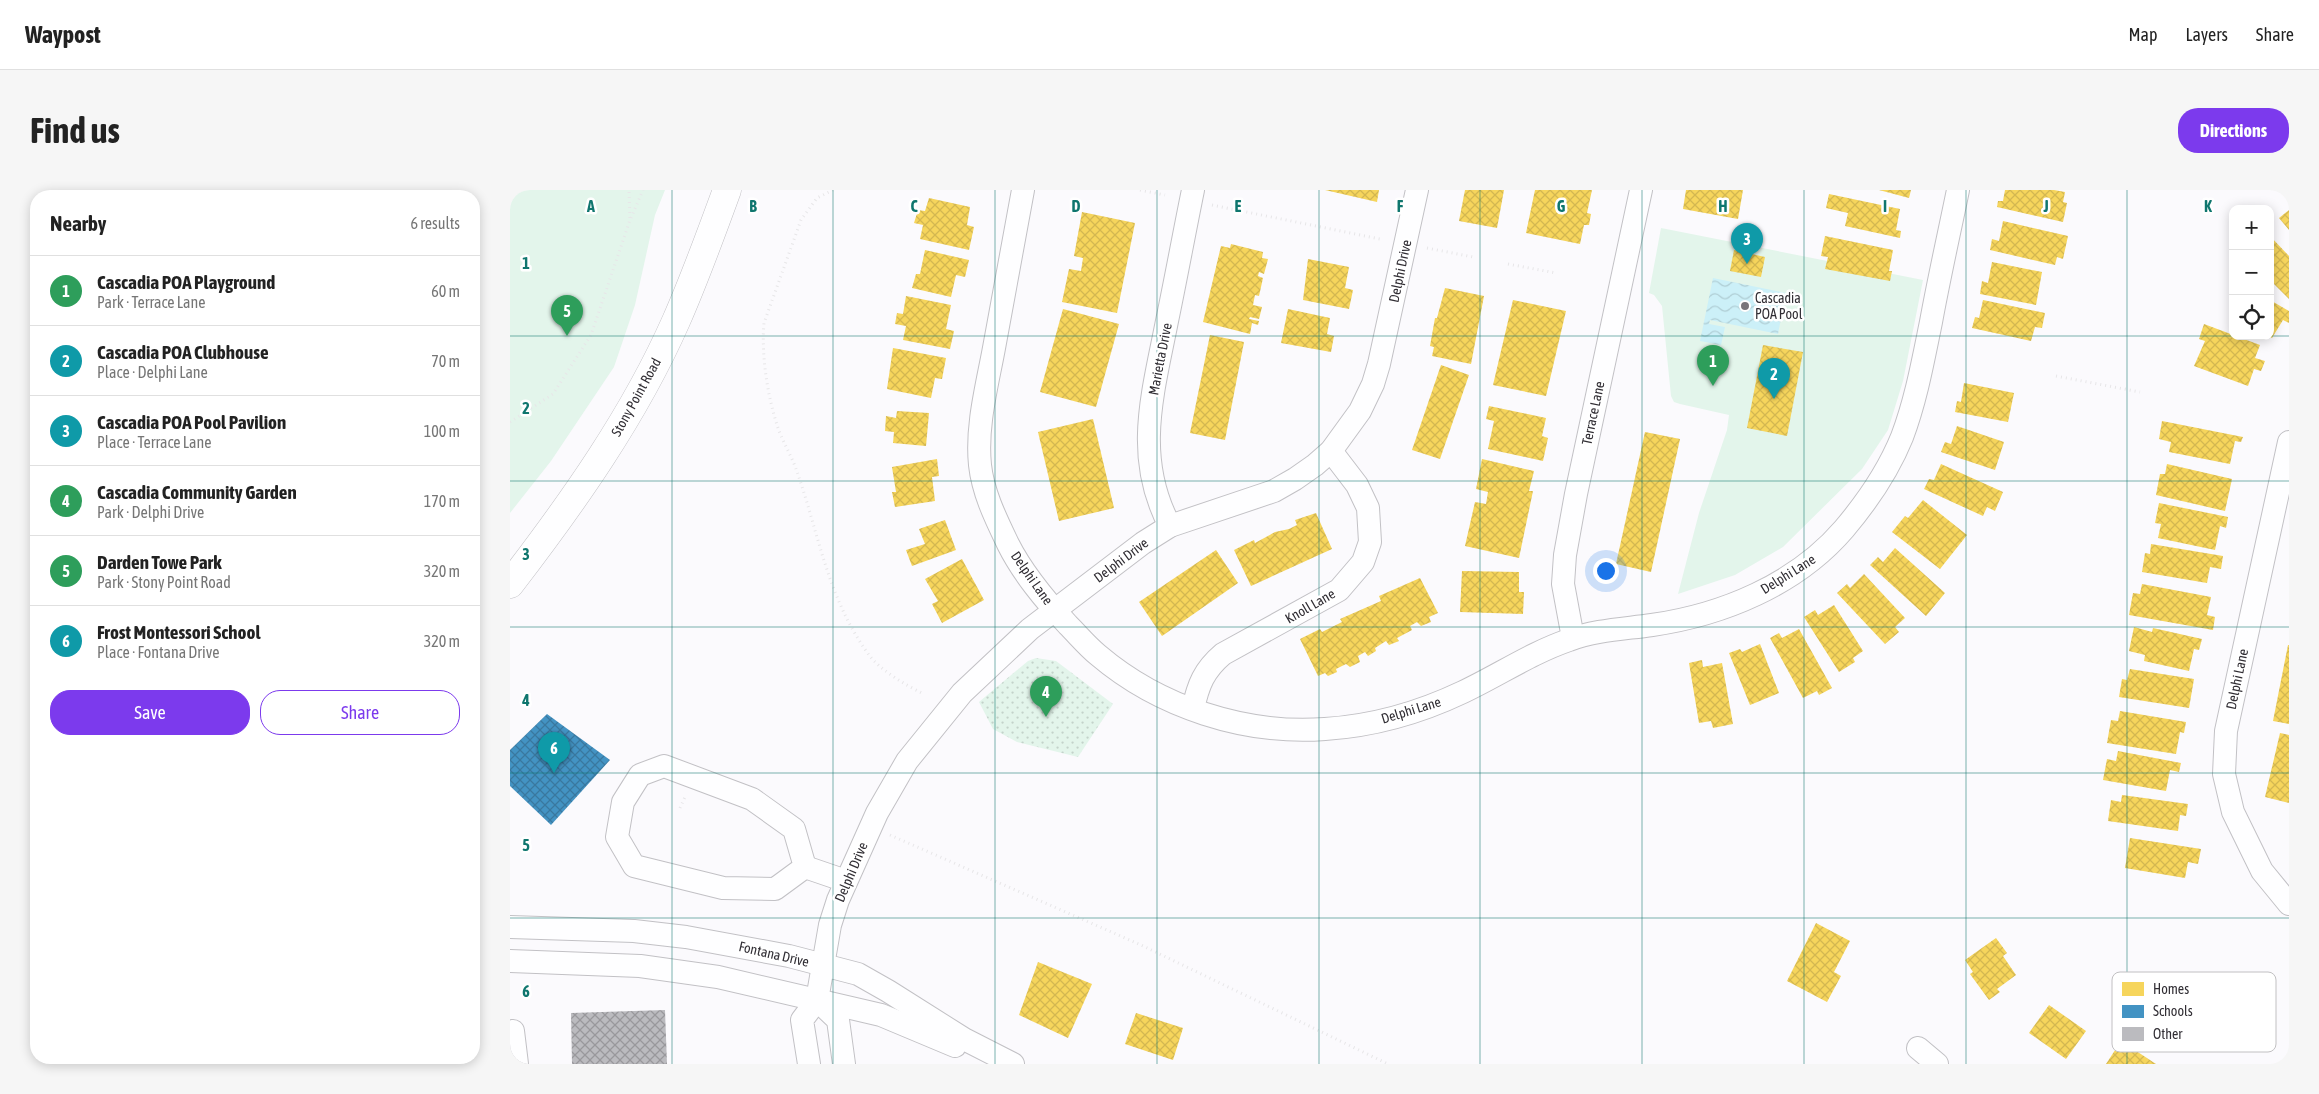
<!DOCTYPE html>
<meta charset="utf-8">
<style>
:root{--surface:#fff;--page:#f6f6f6;--text:#222;--muted:#767676;--line:#e0e0e0;--accent:#7c3aed}
body{margin:0;font-family:"Asap Condensed",sans-serif;background:var(--page);color:var(--text)}
.controls{position:absolute;right:15px;top:15px;display:grid;overflow:hidden;border-radius:10px;box-shadow:0 2px 12px #0003}
.controls button{width:45px;height:45px;display:grid;place-items:center;padding:0;border:0;border-bottom:1px solid var(--line);background:var(--surface);color:var(--text);font:25px sans-serif}
.you{position:absolute;left:1095px;top:380px;width:18px;height:18px;margin:-12px;border:4px solid #fff;border-radius:50%;background:#1a73e8;box-shadow:0 0 0 8px #1a73e833}
.badge{display:grid;place-items:center;width:32px;height:32px;border-radius:50%;background:var(--accent);color:#fff;font-size:16px;font-weight:700}
.pin{position:absolute;translate:-50% -41px;filter:drop-shadow(0 1px 2px #0008)}
.pin::after{content:'';position:absolute;top:26px;width:18px;height:15px;background:inherit;clip-path:polygon(0 0,100% 0,50% 100%)}
.list{margin:0;padding:0;list-style:none}
h2{display:flex;justify-content:space-between;align-items:center;height:65px;margin:0;padding:0 20px;font-size:21px}
h2 small{font-size:16px;font-weight:400;color:var(--muted)}
.list li{display:grid;grid-template-columns:32px 1fr auto;gap:15px;align-items:center;box-sizing:border-box;height:70px;padding:0 20px;border-top:1px solid var(--line)}
.list b{display:block;font-size:19px;white-space:nowrap}
.list p{margin:0;font-size:16px;white-space:nowrap;color:var(--muted)}
.list em{font-size:16px;font-style:normal;color:var(--muted)}
.actions{display:flex;gap:10px;padding:15px 20px}
.actions a{flex:1;padding:11px 0;border:1px solid var(--accent);border-radius:20px;text-align:center;font-size:18px;color:var(--accent)}
.actions .main{background:var(--accent);color:#fff}
.icon{flex:none;width:28px;height:28px;fill:none;stroke:currentColor;stroke-width:2;stroke-linecap:round;stroke-linejoin:round}
.map{position:relative;flex:none;width:1779px;height:874px;overflow:hidden;border-radius:20px}
header{display:flex;align-items:center;gap:30px;box-sizing:border-box;height:70px;padding:0 25px;background:var(--surface);border-bottom:1px solid var(--line)}
header strong{font-size:24px}
nav{display:flex;gap:28px;margin-inline-start:auto;font-size:18px}
.intro{display:flex;align-items:center;justify-content:space-between;box-sizing:border-box;height:120px;padding:0 30px}
h1{margin:0;font-size:35px}
.button{padding:12px 22px;border-radius:20px;background:var(--accent);color:#fff;font-size:18px;font-weight:700}
main{display:flex;gap:30px;padding:0 30px}
aside{flex:1;background:var(--surface);border-radius:20px;box-shadow:0 2px 12px #0003}
.map>svg:first-child{display:block}
.green{fill:#e3f5eb}
.garden{fill:url(#garden-dots)}
.water{fill:url(#water-waves)}
.homes{fill:url(#homes-cross-hatch)}
.schools{fill:url(#schools-cross-hatch)}
.building{fill:url(#building-cross-hatch)}
.lines{fill:none;stroke-linecap:round;stroke-linejoin:round}
.minor-casing{stroke:#c2c1c5;stroke-width:24}
.major-casing{stroke:#c2c1c5;stroke-width:29}
.path{stroke:#e7e6e8;stroke-width:3;stroke-dasharray:1 4;stroke-linecap:butt}
.minor{stroke:#fefeff;stroke-width:22}
.major{stroke:#fefeff;stroke-width:28}
.grid{fill:none;stroke:#0f766e;stroke-width:1;stroke-opacity:0.55}
.poi-dot{fill:#78757a;stroke:#fff;stroke-width:2}
.labels{text-anchor:middle;dominant-baseline:central;stroke-width:5;stroke-linejoin:round;paint-order:stroke}
.street-label{font-size:14px;fill:#312e34;stroke:#fff}
.poi-label{font-size:14px;fill:#312e34;stroke:#fff;text-anchor:start}
.key{fill:#fff;stroke:#c1c0c2;stroke-width:1}
.key-label{font-size:14px;fill:#312e34}
.grid-label{font-size:16px;text-anchor:middle;font-weight:bold;fill:#0f766e;stroke:#fff;stroke-width:5;stroke-linejoin:round;paint-order:stroke}
</style>
<header>
<strong>Waypost</strong>
<nav><a>Map</a><a>Layers</a><a>Share</a></nav>
</header>
<div class="intro"><h1>Find us</h1><a class="button">Directions</a></div>
<main>
<aside>
<h2>Nearby<small>6 results</small></h2>
<ul class="list">
<li><span class="badge" style="background:#2e9e5b">1</span><div><b>Cascadia POA Playground</b><p>Park · Terrace Lane</p></div><em>60 m</em></li>
<li><span class="badge" style="background:#0f9aa8">2</span><div><b>Cascadia POA Clubhouse</b><p>Place · Delphi Lane</p></div><em>70 m</em></li>
<li><span class="badge" style="background:#0f9aa8">3</span><div><b>Cascadia POA Pool Pavilion</b><p>Place · Terrace Lane</p></div><em>100 m</em></li>
<li><span class="badge" style="background:#2e9e5b">4</span><div><b>Cascadia Community Garden</b><p>Park · Delphi Drive</p></div><em>170 m</em></li>
<li><span class="badge" style="background:#2e9e5b">5</span><div><b>Darden Towe Park</b><p>Park · Stony Point Road</p></div><em>320 m</em></li>
<li><span class="badge" style="background:#0f9aa8">6</span><div><b>Frost Montessori School</b><p>Place · Fontana Drive</p></div><em>320 m</em></li>
</ul>
<div class="actions"><a class="main">Save</a><a>Share</a></div>
</aside>
<div class="map">
<svg width="1779" height="874" viewBox="0 0 1779 874">
<defs>
<pattern id="garden-dots" width="8" height="8" patternUnits="userSpaceOnUse" patternTransform="scale(1.25)"><rect width="8" height="8" fill="#e3f5eb"/><path d="M2 2h.1M6 6h.1" fill="none" stroke="#c3d2ca" stroke-width="1.8" stroke-linecap="round"/></pattern>
<pattern id="water-waves" width="16" height="10" patternUnits="userSpaceOnUse" patternTransform="scale(1.25)"><rect width="16" height="10" fill="#ccf0f8"/><path d="M0 5q4-4 8 0t8 0" fill="none" stroke="#b0ced5"/></pattern>
<pattern id="homes-cross-hatch" width="8" height="8" patternUnits="userSpaceOnUse" patternTransform="scale(1.25)"><rect width="8" height="8" fill="#f6d55c"/><path d="M0 0l8 8M0 8l8-8" fill="none" stroke="#d3b751"/></pattern>
<pattern id="schools-cross-hatch" width="8" height="8" patternUnits="userSpaceOnUse" patternTransform="scale(1.25)"><rect width="8" height="8" fill="#4393c3"/><path d="M0 0l8 8M0 8l8-8" fill="none" stroke="#39789f"/></pattern>
<pattern id="building-cross-hatch" width="8" height="8" patternUnits="userSpaceOnUse" patternTransform="scale(1.25)"><rect width="8" height="8" fill="#bbbbbf"/><path d="M0 0l8 8M0 8l8-8" fill="none" stroke="#99989c"/></pattern>
</defs>
<rect width="100%" height="100%" fill="#fbfafd"/>
<g class="green">
<path d="M 0,0 L 155,0 L 145,25 L 125,115 L 104,177 L 41,271 L 0,323 Z"/>
<path d="M 1151,38 L 1413,90 L 1393,191 L 1378,240 L 1352,279 L 1273,357 L 1225,385 L 1168,404 L 1189,323 L 1217,240 L 1219,225 L 1170,214 L 1164,212 L 1161,206 L 1152,116 L 1144,105 L 1139,103 Z"/>
</g>
<path class="garden" d="M 526,468 L 546,471 L 603,514 L 568,567 L 507,552 L 483,539 L 469,512 L 518,471 Z"/>
<path class="water" d="M 1203,88 L 1276,103 L 1268,144 L 1200,130 L 1199,134 L 1215,137 L 1211,155 L 1190,151 Z"/>
<g class="homes">
<path d="M 815,0 L 869,0 L 867,12 Z"/>
<path d="M 955,0 L 994,0 L 987,38 L 949,31 Z"/>
<path d="M 1025,0 L 1082,0 L 1077,23 L 1081,24 L 1079,35 L 1074,35 L 1070,54 L 1016,43 Z"/>
<path d="M 1176,0 L 1233,0 L 1228,29 L 1173,19 Z"/>
<path d="M 1369,0 L 1401,0 L 1399,8 Z"/>
<path d="M 1495,0 L 1544,0 L 1555,2 L 1553,12 L 1557,13 L 1553,32 L 1487,17 L 1488,11 L 1493,11 Z"/>
<path d="M 1319,4 L 1390,19 L 1386,40 L 1391,41 L 1390,48 L 1335,36 L 1338,23 L 1316,18 Z"/>
<path d="M 419,8 L 460,17 L 457,35 L 464,37 L 459,60 L 410,49 L 413,35 L 404,33 L 408,20 L 415,21 Z"/>
<path d="M 1779,20 L 1779,40 L 1769,28 Z"/>
<path d="M 572,22 L 625,33 L 607,123 L 552,112 L 559,79 L 571,81 L 573,68 L 564,66 Z"/>
<path d="M 1493,31 L 1558,46 L 1553,69 L 1547,67 L 1545,75 L 1480,60 L 1482,49 L 1489,51 Z"/>
<path d="M 1315,46 L 1383,60 L 1379,81 L 1382,81 L 1380,91 L 1315,79 L 1318,67 L 1311,66 Z"/>
<path d="M 1760,46 L 1779,66 L 1779,109 L 1760,90 Z"/>
<path d="M 721,54 L 753,62 L 752,68 L 758,69 L 754,84 L 749,82 L 748,86 L 753,88 L 749,106 L 745,105 L 743,115 L 752,117 L 749,129 L 740,127 L 739,129 L 749,131 L 748,135 L 742,133 L 740,144 L 693,132 L 711,56 L 720,58 Z"/>
<path d="M 415,60 L 459,70 L 455,87 L 446,85 L 441,107 L 402,98 L 406,84 L 410,84 Z"/>
<path d="M 1224,60 L 1255,67 L 1251,87 L 1220,81 Z"/>
<path d="M 798,69 L 839,77 L 835,98 L 843,100 L 839,119 L 793,110 Z"/>
<path d="M 1482,72 L 1532,82 L 1526,115 L 1470,104 L 1472,91 L 1478,93 Z"/>
<path d="M 935,98 L 974,106 L 961,174 L 922,166 L 924,157 L 920,156 L 925,128 L 927,128 Z"/>
<path d="M 396,106 L 441,115 L 436,139 L 444,141 L 440,159 L 393,150 L 396,136 L 385,134 L 387,123 L 393,124 Z"/>
<path d="M 1003,110 L 1056,121 L 1036,206 L 983,195 Z"/>
<path d="M 1473,110 L 1535,123 L 1532,138 L 1525,137 L 1521,151 L 1462,138 L 1465,127 L 1469,128 Z"/>
<path d="M 1760,110 L 1779,121 L 1779,133 L 1773,130 L 1762,148 L 1760,147 Z"/>
<path d="M 553,119 L 609,134 L 586,217 L 530,202 Z"/>
<path d="M 778,119 L 820,128 L 817,144 L 824,146 L 821,162 L 771,153 Z"/>
<path d="M 1694,134 L 1750,155 L 1745,168 L 1755,171 L 1751,181 L 1744,179 L 1738,196 L 1684,176 L 1695,151 L 1689,149 Z"/>
<path d="M 700,145 L 734,152 L 715,250 L 680,243 Z"/>
<path d="M 1253,155 L 1293,162 L 1277,246 L 1237,238 Z"/>
<path d="M 383,158 L 436,168 L 432,189 L 425,188 L 421,208 L 377,199 Z"/>
<path d="M 931,175 L 959,185 L 930,269 L 902,260 Z"/>
<path d="M 1454,193 L 1504,203 L 1498,232 L 1445,222 L 1447,211 L 1451,212 Z"/>
<path d="M 979,216 L 1036,228 L 1032,246 L 1038,248 L 1033,271 L 978,259 L 984,231 L 976,229 Z"/>
<path d="M 387,221 L 419,223 L 416,256 L 383,253 L 384,242 L 375,241 L 376,226 L 386,228 Z"/>
<path d="M 583,229 L 604,318 L 549,331 L 528,242 Z"/>
<path d="M 1652,231 L 1733,247 L 1731,252 L 1725,251 L 1720,274 L 1659,262 L 1661,252 L 1649,249 Z"/>
<path d="M 1447,236 L 1494,252 L 1485,280 L 1431,262 L 1435,252 L 1441,254 Z"/>
<path d="M 1135,242 L 1170,249 L 1141,382 L 1106,374 Z"/>
<path d="M 427,269 L 429,286 L 422,287 L 425,311 L 385,317 L 382,302 L 386,302 L 382,277 Z"/>
<path d="M 972,269 L 1024,281 L 1019,301 L 1023,301 L 1009,368 L 955,356 L 965,312 L 976,314 L 978,302 L 966,299 Z"/>
<path d="M 1431,274 L 1493,302 L 1485,321 L 1477,317 L 1473,326 L 1414,299 L 1419,289 L 1424,290 Z"/>
<path d="M 1657,274 L 1722,289 L 1715,321 L 1646,305 L 1650,284 L 1655,284 Z"/>
<path d="M 1413,310 L 1457,345 L 1430,379 L 1382,342 L 1395,326 L 1398,328 Z"/>
<path d="M 1649,313 L 1718,327 L 1716,338 L 1710,336 L 1705,360 L 1648,348 L 1651,334 L 1645,333 Z"/>
<path d="M 806,323 L 822,359 L 741,396 L 724,360 L 744,350 L 745,353 L 765,342 L 779,339 L 787,335 L 785,330 Z"/>
<path d="M 435,330 L 446,360 L 402,376 L 396,360 L 415,354 L 409,339 Z"/>
<path d="M 1641,354 L 1713,366 L 1711,379 L 1700,377 L 1697,393 L 1632,382 L 1635,363 L 1640,364 Z"/>
<path d="M 1385,358 L 1435,403 L 1416,426 L 1360,375 L 1368,367 L 1373,372 Z"/>
<path d="M 706,360 L 728,393 L 652,446 L 629,412 Z"/>
<path d="M 452,369 L 474,410 L 432,433 L 422,414 L 428,411 L 415,389 Z"/>
<path d="M 952,381 L 1009,382 L 1009,402 L 1014,402 L 1013,424 L 950,422 Z"/>
<path d="M 1354,384 L 1395,428 L 1385,437 L 1389,442 L 1375,454 L 1327,403 L 1337,394 L 1340,398 Z"/>
<path d="M 910,388 L 928,423 L 919,427 L 921,432 L 911,436 L 907,432 L 900,436 L 902,440 L 887,448 L 889,451 L 879,455 L 876,451 L 865,458 L 866,461 L 858,466 L 855,462 L 848,466 L 850,472 L 840,477 L 836,474 L 826,479 L 827,482 L 818,486 L 815,483 L 808,486 L 790,449 L 810,439 L 812,442 L 832,432 L 830,429 L 871,411 L 869,406 Z"/>
<path d="M 1632,394 L 1701,407 L 1697,425 L 1705,427 L 1703,440 L 1619,425 L 1623,403 L 1630,404 Z"/>
<path d="M 1324,415 L 1353,461 L 1343,468 L 1345,472 L 1329,482 L 1294,427 L 1305,420 L 1308,425 Z"/>
<path d="M 1624,437 L 1642,442 L 1643,438 L 1692,449 L 1689,460 L 1684,459 L 1679,481 L 1634,471 L 1635,465 L 1619,461 Z"/>
<path d="M 1289,439 L 1322,498 L 1309,505 L 1307,501 L 1293,508 L 1260,448 L 1269,443 L 1272,448 Z"/>
<path d="M 1250,454 L 1269,503 L 1240,515 L 1219,463 L 1230,459 L 1232,462 Z"/>
<path d="M 1778,455 L 1779,455 L 1779,534 L 1763,531 Z"/>
<path d="M 1192,470 L 1193,477 L 1212,473 L 1223,534 L 1203,538 L 1201,531 L 1189,533 L 1179,473 Z"/>
<path d="M 1620,479 L 1684,489 L 1679,518 L 1609,507 L 1612,489 L 1617,490 Z"/>
<path d="M 1610,521 L 1676,532 L 1674,543 L 1670,542 L 1666,564 L 1597,553 L 1601,530 L 1608,531 Z"/>
<path d="M 1770,543 L 1779,545 L 1779,613 L 1755,607 Z"/>
<path d="M 1608,561 L 1671,573 L 1669,582 L 1660,580 L 1656,601 L 1593,590 L 1597,569 L 1606,571 Z"/>
<path d="M 1612,605 L 1678,614 L 1676,626 L 1670,625 L 1668,641 L 1598,631 L 1601,610 L 1611,612 Z"/>
<path d="M 1620,648 L 1691,659 L 1688,674 L 1678,672 L 1675,688 L 1615,678 Z"/>
<path d="M 1306,733 L 1340,751 L 1324,782 L 1331,786 L 1317,812 L 1277,791 Z"/>
<path d="M 1486,748 L 1497,763 L 1493,766 L 1506,785 L 1487,799 L 1490,802 L 1479,810 L 1460,784 L 1463,782 L 1455,770 Z"/>
<path d="M 528,772 L 582,794 L 558,848 L 509,825 Z"/>
<path d="M 1539,815 L 1576,841 L 1556,869 L 1519,843 Z"/>
<path d="M 626,823 L 673,838 L 663,870 L 615,854 Z"/>
<path d="M 1611,851 L 1646,874 L 1596,874 Z"/>
</g>
<path class="schools" d="M 37,524 L 100,570 L 41,635 L 0,596 L 0,560 Z"/>
<path class="building" d="M 155,820 L 157,874 L 62,874 L 61,823 Z"/>
<g class="lines">
<defs>
<g id="minor">
<path d="M 513,0 C 503,53 494,105 484,158 C 477,196 466,236 470,275 C 473,303 486,329 498,354 C 513,384 535,410 558,435 C 568,445 577,456 588,465 C 649,517 735,545 815,539 C 862,536 911,522 953,502 C 989,485 1021,463 1059,450 C 1085,440 1114,439 1142,435 C 1212,425 1286,395 1334,339 C 1356,313 1379,279 1392,247 C 1406,210 1413,171 1421,132 C 1429,88 1439,44 1448,0"/>
<path d="M 1779,252 L 1716,541 L 1714,584 L 1723,622 L 1752,681 L 1779,714"/>
<path d="M 660,336 C 623,267 643,203 657,131 C 666,88 674,44 683,0"/>
<path d="M 1063,448 L 1053,394 L 1055,365 L 1066,304 L 1131,0"/>
<path d="M 683,519 C 688,495 694,480 713,464 L 829,400 L 853,372 L 860,352 L 858,318 L 847,295 L 821,261"/>
<path d="M 154,576 L 242,609 L 284,639 L 295,677 L 265,699 L 213,698 L 124,676 L 107,647 L 113,612 L 130,585 Z"/>
<path d="M 295,677 L 336,691"/>
<path d="M 0,737 L 124,741 L 176,747 L 279,766 L 348,784 L 378,801 L 454,849 L 503,874"/>
<path d="M 0,771 L 130,776 L 208,787 L 371,825 L 445,856"/>
<path d="M 307,810 L 328,830 L 334,874"/>
<path d="M 3,841 L 7,874"/>
<path d="M 1408,858 L 1427,874"/>
<path d="M 299,874 L 292,830 L 307,810 L 320,735 L 328,710 L 367,623 L 397,571 L 452,503 L 520,439 L 633,353 L 660,336 L 764,301 L 785,289 L 805,275 L 821,261 L 850,221 L 863,194 L 869,174 L 907,0"/>
</g>
<path id="major" d="M 0,394 C 63,312 124,226 166,131 C 185,88 201,44 217,0"/>
</defs>
<use href="#minor" class="minor-casing"/>
<use href="#major" class="major-casing"/>
<g class="path">
<path d="M 323,0 L 307,8 L 291,30 L 254,133 C 251,167 258,209 269,241 C 274,253 280,264 285,276 C 309,342 316,406 359,465 C 370,480 397,496 414,504"/>
<path d="M 630,0 L 655,5"/>
<path d="M 702,15 L 870,49"/>
<path d="M 121,28 L 133,0"/>
<path d="M 917,58 L 963,67"/>
<path d="M 998,74 L 1046,83"/>
<path d="M 1546,186 L 1630,202"/>
<path d="M 0,232 L 43,204 L 81,145 L 120,30 L 119,0"/>
<path d="M 170,618 L 175,607"/>
<path d="M 380,645 L 631,755 L 878,874"/>
</g>
<use href="#minor" class="minor"/>
<use href="#major" class="major"/>
</g>
<path class="grid" d="M 162,0 L 162,874M 323,0 L 323,874M 485,0 L 485,874M 647,0 L 647,874M 809,0 L 809,874M 970,0 L 970,874M 1132,0 L 1132,874M 1294,0 L 1294,874M 1456,0 L 1456,874M 1617,0 L 1617,874M 0,146 L 1723,146M 1760,146 L 1779,146M 0,291 L 1779,291M 0,437 L 1779,437M 0,583 L 1779,583M 0,728 L 1779,728"/>
<circle class="poi-dot" cx="1235" cy="116" r="5"/>
<g class="labels">
<g class="street-label">
<text transform="translate(890 81) rotate(-78)">Delphi Drive</text>
<text transform="translate(650 169) rotate(-79)">Marietta Drive</text>
<text transform="translate(126 207) rotate(-61)">Stony Point Road</text>
<text transform="translate(1083 223) rotate(-78)">Terrace Lane</text>
<text transform="translate(611 370) rotate(-37)">Delphi Drive</text>
<text transform="translate(1278 384) rotate(-32)">Delphi Lane</text>
<text transform="translate(522 388) rotate(55)">Delphi Lane</text>
<text transform="translate(800 416) rotate(-30)">Knoll Lane</text>
<text transform="translate(1727 489) rotate(-78)">Delphi Lane</text>
<text transform="translate(901 520) rotate(-17)">Delphi Lane</text>
<text transform="translate(341 682) rotate(-67)">Delphi Drive</text>
<text transform="translate(264 764) rotate(13)">Fontana Drive</text>
</g>
<g class="poi-label">
<text x="1245" y="108">Cascadia<tspan x="1245" dy="16">POA Pool</tspan></text>
</g>
</g>
<rect x="1602" y="782" width="164" height="80" rx="8" class="key"/>
<rect x="1612" y="792" width="22" height="14" fill="#f6d55c"/>
<rect x="1612" y="815" width="22" height="13" fill="#4393c3"/>
<rect x="1612" y="837" width="22" height="14" fill="#bbbbbf"/>
<g class="key-label">
<text x="1643" y="804">Homes</text>
<text x="1643" y="826">Schools</text>
<text x="1643" y="849">Other</text>
</g>
<g class="grid-label">
<text x="81" y="22">A</text>
<text x="243" y="22">B</text>
<text x="404" y="22">C</text>
<text x="566" y="22">D</text>
<text x="728" y="22">E</text>
<text x="890" y="22">F</text>
<text x="1051" y="22">G</text>
<text x="1213" y="22">H</text>
<text x="1375" y="22">I</text>
<text x="1536" y="22">J</text>
<text x="1698" y="22">K</text>
<text x="16" y="79">1</text>
<text x="16" y="224">2</text>
<text x="16" y="370">3</text>
<text x="16" y="516">4</text>
<text x="16" y="661">5</text>
<text x="16" y="807">6</text>
</g>
</svg>
<div class="controls">
<button>+</button>
<button>−</button>
<button><svg class="icon" aria-label="locate" viewBox="0 0 24 24"><circle cx="12" cy="12" r="6"/><path d="M12 2v4M12 18v4M2 12h4M18 12h4"/></svg></button>
</div>
<div class="you"></div>
<div class="pin badge" style="left:1203px;top:196px;background:#2e9e5b">1</div>
<div class="pin badge" style="left:1264px;top:209px;background:#0f9aa8">2</div>
<div class="pin badge" style="left:1237px;top:74px;background:#0f9aa8">3</div>
<div class="pin badge" style="left:536px;top:527px;background:#2e9e5b">4</div>
<div class="pin badge" style="left:57px;top:146px;background:#2e9e5b">5</div>
<div class="pin badge" style="left:44px;top:583px;background:#0f9aa8">6</div>
</div>
</main>
